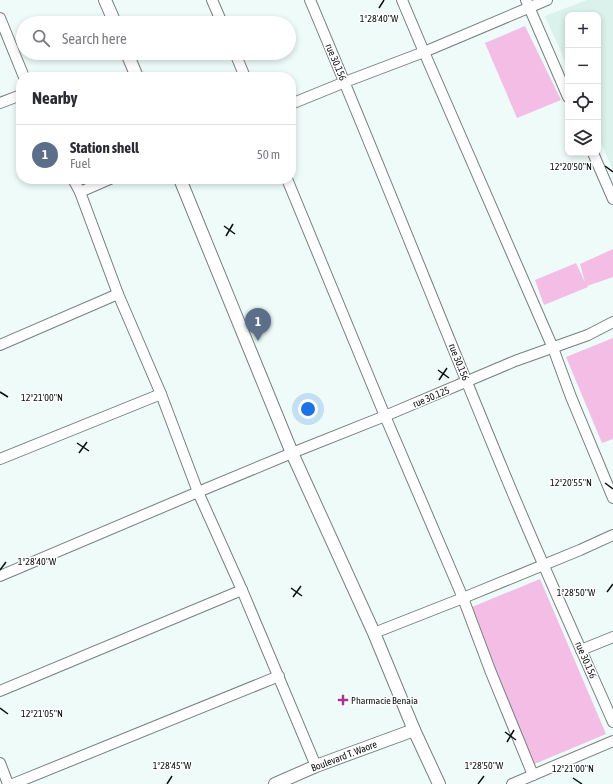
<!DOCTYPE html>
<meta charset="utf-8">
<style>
:root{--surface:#fff;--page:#f7f7f7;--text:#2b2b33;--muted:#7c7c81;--line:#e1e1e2;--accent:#0f766e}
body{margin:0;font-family:"Asap Condensed",sans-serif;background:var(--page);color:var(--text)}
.controls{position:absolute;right:12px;top:12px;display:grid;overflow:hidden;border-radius:8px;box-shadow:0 2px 6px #0003}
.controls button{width:36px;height:36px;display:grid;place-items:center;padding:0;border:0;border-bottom:1px solid var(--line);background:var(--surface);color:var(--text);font:20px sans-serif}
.you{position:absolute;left:308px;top:409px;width:14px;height:14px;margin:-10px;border:3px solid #fff;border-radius:50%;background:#1a73e8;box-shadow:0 0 0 6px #1a73e833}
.badge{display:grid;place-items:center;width:26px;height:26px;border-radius:50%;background:var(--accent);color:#fff;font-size:13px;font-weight:700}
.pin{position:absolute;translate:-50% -33px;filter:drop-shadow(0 1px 2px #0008)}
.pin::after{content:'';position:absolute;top:21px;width:14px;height:12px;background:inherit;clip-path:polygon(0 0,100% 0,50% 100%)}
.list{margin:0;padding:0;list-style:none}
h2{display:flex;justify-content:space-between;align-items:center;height:52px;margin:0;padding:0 16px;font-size:17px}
h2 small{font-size:13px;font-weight:400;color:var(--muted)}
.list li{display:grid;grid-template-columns:26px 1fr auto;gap:12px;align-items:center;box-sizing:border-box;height:60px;padding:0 16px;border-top:1px solid var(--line)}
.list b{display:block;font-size:15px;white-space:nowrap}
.list p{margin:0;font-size:13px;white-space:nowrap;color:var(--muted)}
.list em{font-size:13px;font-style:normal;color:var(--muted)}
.icon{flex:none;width:22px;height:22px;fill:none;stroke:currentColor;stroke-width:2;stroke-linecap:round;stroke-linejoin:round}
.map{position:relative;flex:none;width:613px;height:784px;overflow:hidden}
.search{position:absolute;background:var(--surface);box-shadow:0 2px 6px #0003;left:16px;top:16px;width:280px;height:44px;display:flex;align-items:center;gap:10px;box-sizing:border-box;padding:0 14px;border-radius:22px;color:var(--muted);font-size:15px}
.panel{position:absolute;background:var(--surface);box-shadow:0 2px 6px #0003;left:16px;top:72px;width:280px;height:112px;border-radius:16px}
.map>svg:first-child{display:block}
.built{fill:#dbf1eb}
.green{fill:#f3bde6}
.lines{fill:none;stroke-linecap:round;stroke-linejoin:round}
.minor-casing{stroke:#75817e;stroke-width:12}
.tertiary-casing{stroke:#75817e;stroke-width:14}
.minor{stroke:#fff;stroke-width:10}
.tertiary{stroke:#fff;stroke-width:12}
.ticks{fill:none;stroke:#0b0f0e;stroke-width:1.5}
.poi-dot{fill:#a53693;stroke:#fff;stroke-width:1.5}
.labels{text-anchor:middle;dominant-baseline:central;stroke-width:3;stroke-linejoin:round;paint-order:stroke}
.street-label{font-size:10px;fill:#0b0f0e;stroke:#fff}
.poi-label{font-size:10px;fill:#0b0f0e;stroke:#fff;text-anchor:start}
.ticks-label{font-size:10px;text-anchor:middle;fill:#0b0f0e;stroke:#fff;stroke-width:3;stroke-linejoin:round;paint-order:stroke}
</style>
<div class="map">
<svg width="613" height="784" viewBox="0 0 613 784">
<rect width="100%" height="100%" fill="#eefbf8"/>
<path class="built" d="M 587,0 L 613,0 L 613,170 L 598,136 L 598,15 L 568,15 L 568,68 L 545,16 Z"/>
<g class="green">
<path d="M 525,26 L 561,100 L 517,118 L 485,43 Z"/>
<path d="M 613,249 L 613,277 L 587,286 L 588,287 L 544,305 L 535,280 L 576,263 L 585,282 L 580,264 Z"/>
<path d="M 613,338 L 613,439 L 602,443 L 566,357 Z"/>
<path d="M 540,579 L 606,734 L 532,765 L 472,607 Z"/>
</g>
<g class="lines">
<defs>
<g id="minor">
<path d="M 212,0 L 222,23"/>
<path d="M 310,0 C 376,156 438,313 503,470 C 538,555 576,638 613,722"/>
<path d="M 402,0 L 424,52 L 553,348 L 571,397 L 613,498"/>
<path d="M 526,0 L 568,97"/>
<path d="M 0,18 L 24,77"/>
<path d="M 235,53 L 245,77"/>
<path d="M 0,103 L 21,95"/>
<path d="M 291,104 L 345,82 L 424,52 L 547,0"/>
<path d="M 593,153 L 613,199"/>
<path d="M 73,179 L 80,192 L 118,294 L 161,394 L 198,492 L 242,590 L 316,766"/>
<path d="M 287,179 L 385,416 L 463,598 L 490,670 L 533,775"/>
<path d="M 80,192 L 110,179"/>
<path d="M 0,345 L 118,294"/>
<path d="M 0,459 L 161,394"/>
<path d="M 0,576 L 198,492 L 292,453 L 385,416 L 515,361 L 588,335 L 613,322"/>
<path d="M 374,633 L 463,598 L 580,550 L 613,535"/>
<path d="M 581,650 L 613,637"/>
<path d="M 0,691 L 242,590"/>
<path d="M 0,763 L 8,784"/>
<path d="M 13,784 L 279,676"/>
<path d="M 512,784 L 613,741"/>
</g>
<g id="tertiary">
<path d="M 105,0 L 115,23"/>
<path d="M 127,53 L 137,77"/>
<path d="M 180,179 L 292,453 L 374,633 L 414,730 L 439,784"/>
<path d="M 275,784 L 316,766 L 414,730"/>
</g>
</defs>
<use href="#minor" class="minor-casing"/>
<use href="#tertiary" class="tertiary-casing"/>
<use href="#minor" class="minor"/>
<use href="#tertiary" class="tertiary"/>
</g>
<path class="ticks" d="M 379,8 L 384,0M 605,166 L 613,172M 224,226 L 235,234M 226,236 L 233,224M 438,370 L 449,378M 439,380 L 447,368M 0,392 L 8,397M 77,443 L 89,451M 79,453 L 87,442M 605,483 L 613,489M 0,570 L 6,562M 291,588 L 302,596M 607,592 L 613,584M 293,597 L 301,586M 0,708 L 8,714M 505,732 L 516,740M 507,742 L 514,730M 573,778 L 582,784M 167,784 L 172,776M 478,784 L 484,776"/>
<path class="poi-dot" d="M341 694h4v4h4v4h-4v4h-4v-4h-4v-4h4z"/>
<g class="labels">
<g class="street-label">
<text transform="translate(336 62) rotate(67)">rue 30.156</text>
<text transform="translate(459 362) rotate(68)">rue 30.156</text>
<text transform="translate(431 397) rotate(-23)">rue 30.125</text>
<text transform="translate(586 660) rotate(66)">rue 30.156</text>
<text transform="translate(344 756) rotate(-21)">Boulevard T. Waore</text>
</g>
<g class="poi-label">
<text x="351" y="700">Pharmacie Benaia</text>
</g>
</g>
<g class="ticks-label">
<text x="379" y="22">1°28'40"W</text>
<text x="571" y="170">12°20'50"N</text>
<text x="42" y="401">12°21'00"N</text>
<text x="571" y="486">12°20'55"N</text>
<text x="37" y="565">1°28'40"W</text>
<text x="576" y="596">1°28'50"W</text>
<text x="42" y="717">12°21'05"N</text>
<text x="172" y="769">1°28'45"W</text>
<text x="484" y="769">1°28'50"W</text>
<text x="573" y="772">12°21'00"N</text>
</g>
</svg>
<div class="controls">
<button>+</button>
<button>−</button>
<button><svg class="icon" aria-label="locate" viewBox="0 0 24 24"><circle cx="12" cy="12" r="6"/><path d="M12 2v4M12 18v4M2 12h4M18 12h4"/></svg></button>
<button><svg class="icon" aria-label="layers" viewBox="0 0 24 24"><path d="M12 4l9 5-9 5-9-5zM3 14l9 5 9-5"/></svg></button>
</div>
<div class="you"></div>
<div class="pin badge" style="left:258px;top:341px;background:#5c6f8a">1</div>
<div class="search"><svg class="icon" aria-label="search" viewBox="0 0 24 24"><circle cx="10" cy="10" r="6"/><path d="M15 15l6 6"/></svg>Search here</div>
<section class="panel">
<h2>Nearby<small></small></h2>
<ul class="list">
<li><span class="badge" style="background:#5c6f8a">1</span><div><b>Station shell</b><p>Fuel</p></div><em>50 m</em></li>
</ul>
</section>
</div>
